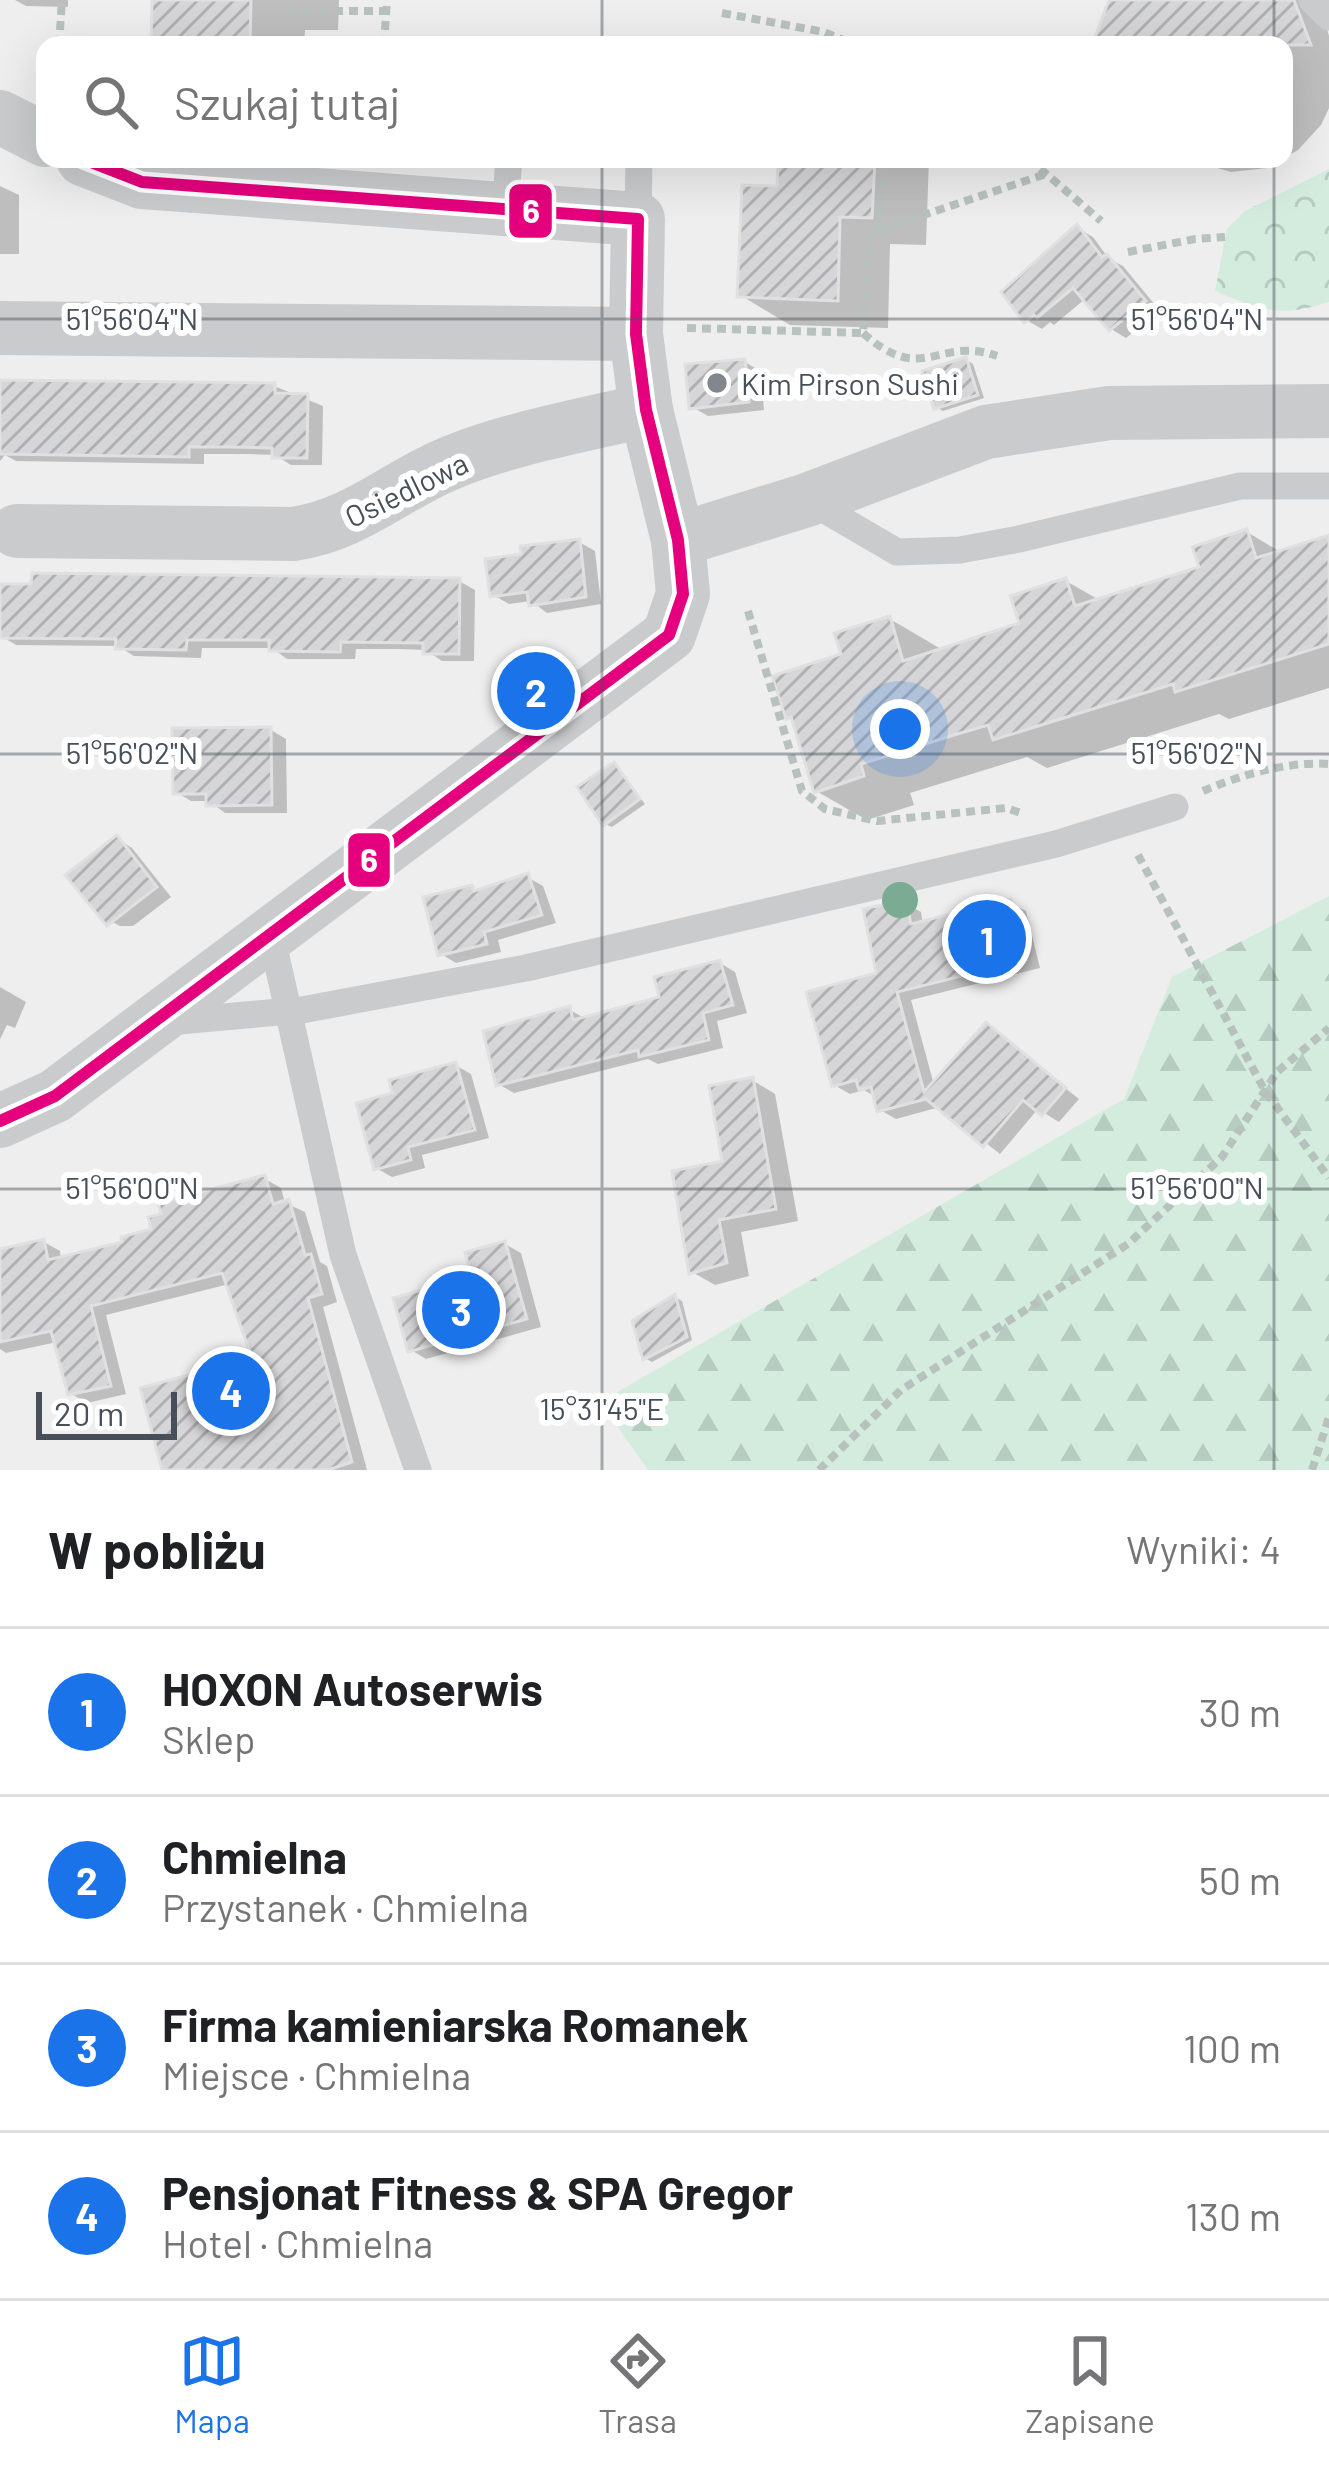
<!DOCTYPE html>
<html lang="pl">
<meta charset="utf-8">
<style>
:root{--surface:#fff;--page:#f2f2f2;--text:#202124;--muted:#757577;--line:#e0e0e0;--accent:#1a73e8}
body{margin:0;font-family:Barlow,sans-serif;background:var(--page);color:var(--text)}
.scale{position:absolute;left:36px;bottom:30px;width:141px;box-sizing:border-box;padding-left:12px;border:6px solid #475059;border-top:0;font-size:33px;line-height:42px;white-space:nowrap;color:#475059;-webkit-text-stroke:9px #fff;paint-order:stroke}
.you{position:absolute;left:900px;top:729px;width:42px;height:42px;margin:-30px;border:9px solid #fff;border-radius:50%;background:#1a73e8;box-shadow:0 0 0 18px #1a73e833}
.badge{display:grid;place-items:center;width:78px;height:78px;border-radius:50%;background:var(--accent);color:#fff;font-size:39px;font-weight:700}
.pin{position:absolute;translate:-50% -50%;border:6px solid #fff;box-shadow:0 3px 12px #0006}
.list{margin:0;padding:0;list-style:none}
h2{display:flex;justify-content:space-between;align-items:center;height:156px;margin:0;padding:0 48px;font-size:51px}
h2 small{font-size:39px;font-weight:400;color:var(--muted)}
.list li{display:grid;grid-template-columns:78px 1fr auto;gap:36px;align-items:center;box-sizing:border-box;height:168px;padding:0 48px;border-top:3px solid var(--line)}
.list b{display:block;font-size:45px;white-space:nowrap}
.list p{margin:0;font-size:39px;white-space:nowrap;color:var(--muted)}
.list em{font-size:39px;font-style:normal;color:var(--muted)}
.icon{flex:none;width:66px;height:66px;fill:none;stroke:currentColor;stroke-width:2;stroke-linecap:round;stroke-linejoin:round}
.map{position:relative;flex:none;width:1329px;height:1470px;overflow:hidden}
.search{position:absolute;background:var(--surface);box-shadow:0 12px 48px #0002;left:36px;right:36px;top:36px;height:132px;display:flex;align-items:center;gap:30px;box-sizing:border-box;padding:0 42px;border-radius:24px;color:var(--muted);font-size:45px}
.sheet{height:828px;background:var(--surface)}
nav{display:flex;justify-content:space-around;align-items:center;box-sizing:border-box;height:168px;border-top:3px solid var(--line);background:var(--surface);font-size:33px;color:var(--muted)}
nav a{display:grid;justify-items:center;gap:6px}
nav .on{color:var(--accent)}
.map>svg:first-child{display:block}
.forest{fill:url(#forest-firs)}
.park{fill:url(#park-crowns)}
.shadow{fill:#0003}
.building{fill:url(#building-hatch);stroke:#e0e0e1;stroke-width:3}
.lines{fill:none;stroke-linecap:round;stroke-linejoin:round}
.path{stroke:#b7c2be;stroke-width:8;stroke-dasharray:9 6;stroke-linecap:butt}
.lane{stroke:#c9cbcd;stroke-width:27}
.street{stroke:#c9cbcd;stroke-width:54}
.bus-1-casing{stroke:#fff;stroke-width:21}
.bus-1{stroke:#e5007d;stroke-width:12}
.tree{fill:#7cab94}
.ticks{fill:none;stroke:#475059;stroke-width:3;stroke-opacity:0.45}
.poi-dot{fill:#82878d;stroke:#fff;stroke-width:4.5}
.labels{text-anchor:middle;dominant-baseline:central;stroke-width:12;stroke-linejoin:round;paint-order:stroke}
.poi-label{font-size:30px;fill:#475059;stroke:#fff;text-anchor:start}
.street-label{font-size:30px;fill:#475059;stroke:#fff}
.ticks-label{font-size:30px;text-anchor:middle;fill:#475059;stroke:#fff;stroke-width:12;stroke-linejoin:round;paint-order:stroke}
.line-badge{stroke:#fff;stroke-width:4.5}
.badge-label{font-size:33px;text-anchor:middle;font-weight:bold;fill:#fff}
</style>
<div class="map">
<svg width="1329" height="1470" viewBox="0 0 1329 1470">
<defs>
<pattern id="forest-firs" width="22" height="20" patternUnits="userSpaceOnUse" patternTransform="scale(3)"><rect width="22" height="20" fill="#d4ecde"/><path d="M5 1l3.5 6h-7zM16 11l3.5 6h-7z" fill="#b7ccc1"/></pattern>
<pattern id="park-crowns" width="20" height="18" patternUnits="userSpaceOnUse" patternTransform="scale(3)"><rect width="20" height="18" fill="#d4ecde"/><path d="M2 6a3 3 0 1 1 6 0M12 15a3 3 0 1 1 6 0" fill="none" stroke="#b7ccc1"/></pattern>
<pattern id="building-hatch" width="6" height="6" patternUnits="userSpaceOnUse" patternTransform="scale(3)"><rect width="6" height="6" fill="#d6d6d8"/><path d="M-1 1l2-2M0 6l6-6M5 7l2-2" fill="none" stroke="#afb0b2"/></pattern>
</defs>
<rect width="100%" height="100%" fill="#efeeee"/>
<path class="forest" d="M 1329,896 L 1329,1470 L 648,1470 L 600,1402 L 1124,1099 L 1172,977 Z"/>
<path class="park" d="M 1329,169 L 1329,302 C 1278,318 1263,311 1215,291 L 1227,229 L 1245,211 Z"/>
<g class="shadow">
<path d="M 15,0 L 68,0 L 68,7 L 26,6 Z"/>
<path d="M 152,0 L 339,0 L 338,30 L 305,30 L 304,45 L 151,45 Z"/>
<path d="M 1112,0 L 1319,0 L 1329,36 L 1329,108 L 1321,125 L 1298,150 L 1284,158 L 1284,45 L 1100,45 Z"/>
<path d="M 778,159 L 929,159 L 926,245 L 890,244 L 888,328 L 790,325 L 740,295 L 777,189 Z"/>
<path d="M 1186,159 L 1282,159 L 1267,168 L 1231,172 Z"/>
<path d="M 0,186 L 19,195 L 19,254 L 0,254 Z"/>
<path d="M 1077,228 L 1093,237 L 1109,259 L 1123,266 L 1160,311 L 1126,338 L 1111,329 L 1085,299 L 1054,325 L 1050,322 L 1042,329 L 1026,320 Z"/>
<path d="M 966,360 L 973,364 L 984,398 L 943,411 L 936,407 Z"/>
<path d="M 745,362 L 760,371 L 764,410 L 708,416 L 692,407 Z"/>
<path d="M 0,382 L 274,386 L 323,406 L 322,465 L 291,465 L 275,455 L 248,454 L 204,454 L 204,464 L 16,461 L 5,455 L 0,461 Z"/>
<path d="M 1247,532 L 1282,553 L 1329,542 L 1329,688 L 1229,719 L 1219,714 L 1047,768 L 1027,757 L 910,793 L 914,805 L 867,820 L 816,791 L 795,720 L 789,717 L 844,656 L 890,619 L 941,649 L 1023,625 L 1066,581 L 1101,601 L 1202,569 Z"/>
<path d="M 579,542 L 595,551 L 601,604 L 547,613 L 531,601 L 509,604 L 493,595 Z"/>
<path d="M 459,581 L 475,590 L 474,661 L 442,661 L 426,650 L 399,649 L 356,649 L 355,659 L 287,659 L 272,648 L 202,648 L 201,658 L 134,656 L 118,646 L 16,645 L 1,636 Z"/>
<path d="M 271,730 L 286,739 L 287,813 L 225,813 L 209,801 L 191,801 L 176,792 Z"/>
<path d="M 614,765 L 645,804 L 612,827 L 605,824 Z"/>
<path d="M 117,839 L 132,848 L 171,897 L 133,926 L 120,926 L 103,917 Z"/>
<path d="M 527,877 L 543,886 L 556,923 L 498,940 L 501,952 L 456,963 L 441,954 L 472,888 L 478,892 Z"/>
<path d="M 905,903 L 921,912 L 923,924 L 1010,903 L 1026,911 L 1040,968 L 911,1000 L 934,1085 L 987,1026 L 1079,1099 L 1059,1122 L 1038,1109 L 1000,1154 L 940,1107 L 896,1119 L 880,1110 L 876,1097 L 864,1090 L 850,1094 L 834,1085 Z"/>
<path d="M 720,963 L 735,972 L 747,1013 L 717,1021 L 723,1048 L 658,1064 L 648,1059 L 514,1093 L 498,1084 L 570,1010 L 586,1019 L 663,999 Z"/>
<path d="M 0,987 L 26,1002 L 15,1028 L 7,1025 L 0,1039 Z"/>
<path d="M 455,1065 L 471,1074 L 489,1138 L 422,1155 L 425,1168 L 392,1177 L 376,1168 L 396,1095 Z"/>
<path d="M 752,1080 L 775,1094 L 798,1221 L 741,1232 L 749,1276 L 715,1285 L 692,1272 Z"/>
<path d="M 265,1179 L 281,1188 L 285,1203 L 305,1212 L 320,1262 L 327,1266 L 337,1302 L 323,1307 L 367,1470 L 163,1470 L 256,1360 L 229,1284 L 106,1315 L 126,1394 L 87,1403 L 70,1393 L 57,1342 L 6,1353 L 0,1349 L 0,1252 L 44,1242 L 60,1251 L 61,1260 L 126,1244 Z"/>
<path d="M 505,1244 L 521,1253 L 541,1327 L 426,1359 L 411,1350 Z"/>
<path d="M 675,1297 L 682,1301 L 692,1340 L 652,1362 L 645,1358 Z"/>
</g>
<g class="building">
<path d="M 152,0 L 251,0 L 250,45 L 151,45 Z"/>
<path d="M 1109,0 L 1294,0 L 1311,45 L 1092,45 Z"/>
<path d="M 778,159 L 875,159 L 872,218 L 840,217 L 838,301 L 737,297 L 742,185 L 777,186 Z"/>
<path d="M 1077,224 L 1102,257 L 1107,254 L 1146,301 L 1109,331 L 1073,288 L 1037,318 L 1034,315 L 1024,323 L 1001,292 Z"/>
<path d="M 966,357 L 978,395 L 934,409 L 922,371 Z"/>
<path d="M 745,359 L 749,402 L 689,409 L 685,364 Z"/>
<path d="M 0,380 L 275,383 L 275,393 L 308,394 L 307,458 L 272,458 L 272,448 L 230,447 L 189,447 L 189,457 L 0,454 Z"/>
<path d="M 1247,529 L 1256,558 L 1329,535 L 1329,644 L 1175,692 L 1173,684 L 993,740 L 988,725 L 954,735 L 861,764 L 864,776 L 814,793 L 791,717 L 786,719 L 772,676 L 841,654 L 834,633 L 890,616 L 903,661 L 1019,623 L 1010,596 L 1066,578 L 1075,606 L 1199,567 L 1192,547 Z"/>
<path d="M 580,539 L 586,597 L 529,606 L 527,592 L 490,597 L 485,559 L 521,554 L 520,546 Z"/>
<path d="M 32,573 L 460,578 L 459,654 L 423,654 L 423,643 L 341,642 L 340,652 L 269,651 L 269,640 L 187,640 L 186,650 L 115,649 L 116,639 L 0,638 L 0,584 L 31,584 Z"/>
<path d="M 271,727 L 272,805 L 206,806 L 206,794 L 173,794 L 172,728 Z"/>
<path d="M 614,762 L 640,799 L 603,826 L 577,787 Z"/>
<path d="M 117,835 L 157,887 L 107,926 L 65,875 Z"/>
<path d="M 528,873 L 542,915 L 484,932 L 487,944 L 438,956 L 423,897 L 472,885 L 474,891 Z"/>
<path d="M 1011,899 L 1026,960 L 897,992 L 924,1092 L 986,1022 L 1066,1088 L 1042,1116 L 1023,1100 L 983,1147 L 926,1099 L 877,1112 L 871,1087 L 859,1090 L 856,1080 L 832,1087 L 806,992 L 876,973 L 863,909 L 906,900 L 911,924 Z"/>
<path d="M 720,960 L 733,1005 L 703,1013 L 709,1040 L 639,1057 L 638,1050 L 496,1086 L 483,1031 L 570,1006 L 573,1020 L 659,997 L 654,977 Z"/>
<path d="M 456,1062 L 475,1130 L 408,1147 L 411,1160 L 374,1170 L 356,1103 L 392,1093 L 389,1080 Z"/>
<path d="M 753,1077 L 776,1209 L 719,1220 L 727,1263 L 689,1274 L 672,1171 L 722,1161 L 709,1086 Z"/>
<path d="M 265,1175 L 273,1204 L 289,1199 L 305,1255 L 311,1254 L 322,1294 L 308,1298 L 352,1462 L 328,1470 L 162,1470 L 140,1388 L 252,1358 L 222,1273 L 91,1306 L 111,1386 L 68,1395 L 51,1331 L 0,1342 L 0,1249 L 44,1239 L 48,1260 L 122,1242 L 121,1237 L 151,1229 L 148,1217 L 161,1214 L 158,1203 Z"/>
<path d="M 505,1241 L 527,1319 L 408,1352 L 393,1298 L 471,1276 L 465,1252 Z"/>
<path d="M 675,1294 L 687,1337 L 643,1360 L 632,1321 Z"/>
</g>
<g class="lines">
<g class="path">
<path d="M 289,11 L 386,11"/>
<path d="M 722,13 L 824,32 L 855,45"/>
<path d="M 59,45 L 62,0"/>
<path d="M 384,45 L 387,0"/>
<path d="M 1029,159 L 1101,221"/>
<path d="M 879,230 L 1046,174"/>
<path d="M 1128,252 L 1195,239 L 1225,237"/>
<path d="M 687,328 L 863,333 L 871,230 L 879,230 L 882,159"/>
<path d="M 863,333 C 923,387 938,335 997,356"/>
<path d="M 748,611 L 802,791 L 825,809 L 877,821 L 1006,808 L 1021,813"/>
<path d="M 1203,791 C 1241,775 1287,761 1329,764"/>
<path d="M 1138,855 L 1265,1091 L 1329,1178"/>
<path d="M 819,1470 L 901,1390 L 1128,1244 L 1222,1157 L 1277,1072 L 1329,1028"/>
<path d="M 1312,1470 L 1329,1417"/>
</g>
<g class="lane">
<path d="M 1312,0 L 1329,17"/>
<path d="M 505,209 L 509,159"/>
<path d="M 638,219 L 639,159"/>
<path d="M 808,500 L 897,552 L 960,550 L 1019,539 L 1240,486 L 1329,486"/>
<path d="M 271,934 L 343,1255 L 418,1470"/>
<path d="M 168,1022 L 302,1010 L 526,968 L 1056,844 L 1175,807"/>
</g>
<g class="street">
<path d="M 0,117 L 45,140"/>
<path d="M 0,328 L 636,334"/>
<path d="M 17,531 L 293,534 C 359,524 396,484 455,461 C 515,437 582,426 646,410"/>
<path d="M 678,540 L 807,500 L 986,432 L 1109,413 L 1329,411"/>
<path d="M 0,1121 L 55,1096 L 669,635 L 683,594 L 678,540 L 646,410 L 636,334 L 638,219 L 142,182 L 83,159"/>
</g>
<defs>
<path id="bus-1" d="M 0,1121 L 55,1096 L 669,635 L 683,594 L 678,540 L 646,410 L 636,334 L 638,219 L 142,182 L 83,159"/>
</defs>
<use href="#bus-1" class="bus-1-casing"/>
<use href="#bus-1" class="bus-1"/>
</g>
<circle class="tree" cx="900" cy="900" r="18"/>
<path class="ticks" d="M 602,0 L 602,45M 1274,0 L 1274,45M 602,159 L 602,1470M 1274,159 L 1274,1470M 0,319 L 1329,319M 0,754 L 1329,754M 0,1189 L 1329,1189"/>
<circle class="poi-dot" cx="717" cy="383" r="12"/>
<g class="labels">
<g class="poi-label">
<text x="741" y="383">Kim Pirson Sushi</text>
</g>
<g class="street-label">
<text transform="translate(406 489) rotate(-26)">Osiedlowa</text>
</g>
</g>
<g class="ticks-label">
<text x="132" y="330">51°56'04"N</text>
<text x="1197" y="330">51°56'04"N</text>
<text x="132" y="764">51°56'02"N</text>
<text x="1197" y="764">51°56'02"N</text>
<text x="132" y="1199">51°56'00"N</text>
<text x="1197" y="1199">51°56'00"N</text>
<text x="602" y="1420">15°31'45"E</text>
</g>
<g class="line-badge">
<rect x="507" y="182" width="47" height="58" rx="12" fill="#e5007d"/>
<rect x="346" y="831" width="46" height="58" rx="12" fill="#e5007d"/>
</g>
<g class="badge-label">
<text x="531" y="223">6</text>
<text x="369" y="872">6</text>
</g>
</svg>
<div class="scale">20 m</div>
<div class="you"></div>
<div class="pin badge" style="left:987px;top:939px">1</div>
<div class="pin badge" style="left:536px;top:691px">2</div>
<div class="pin badge" style="left:461px;top:1310px">3</div>
<div class="pin badge" style="left:231px;top:1391px">4</div>
<div class="search"><svg class="icon" aria-label="search" viewBox="0 0 24 24"><circle cx="10" cy="10" r="6"/><path d="M15 15l6 6"/></svg>Szukaj tutaj</div>
</div>
<section class="sheet">
<h2>W pobliżu<small>Wyniki: 4</small></h2>
<ul class="list">
<li><span class="badge">1</span><div><b>HOXON Autoserwis</b><p>Sklep</p></div><em>30 m</em></li>
<li><span class="badge">2</span><div><b>Chmielna</b><p>Przystanek · Chmielna</p></div><em>50 m</em></li>
<li><span class="badge">3</span><div><b>Firma kamieniarska Romanek</b><p>Miejsce · Chmielna</p></div><em>100 m</em></li>
<li><span class="badge">4</span><div><b>Pensjonat Fitness &amp; SPA Gregor</b><p>Hotel · Chmielna</p></div><em>130 m</em></li>
</ul>
</section>
<nav>
<a class="on"><svg class="icon" aria-label="map" viewBox="0 0 24 24"><path d="M3 6l6-2 6 2 6-2v14l-6 2-6-2-6 2zM9 4v14M15 6v14"/></svg>Mapa</a>
<a><svg class="icon" aria-label="directions" viewBox="0 0 24 24"><path d="M12 3l9 9-9 9-9-9zM9 14v-3h6M13 9l2 2-2 2"/></svg>Trasa</a>
<a><svg class="icon" aria-label="saved" viewBox="0 0 24 24"><path d="M7 4h10v16l-5-4-5 4z"/></svg>Zapisane</a>
</nav>
